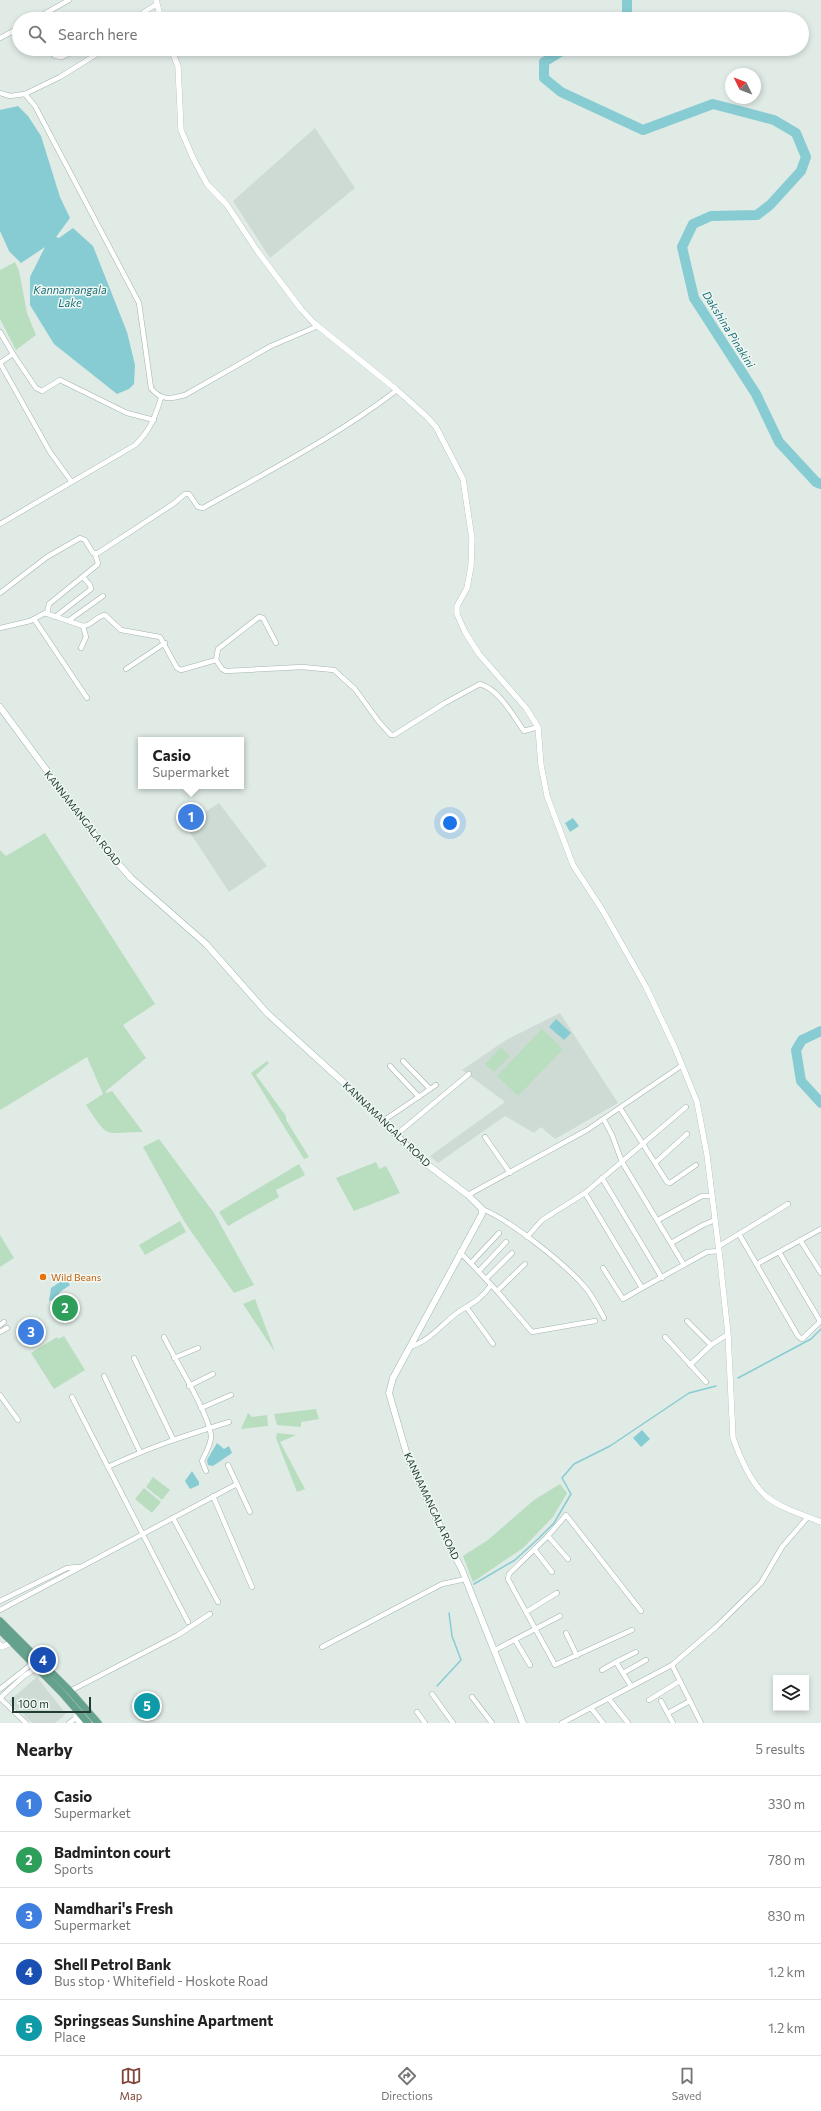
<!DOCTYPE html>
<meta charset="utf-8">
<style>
:root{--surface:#fff;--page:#f2f2f2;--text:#222;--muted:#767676;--line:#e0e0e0;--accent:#814539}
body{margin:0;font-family:Commissioner,sans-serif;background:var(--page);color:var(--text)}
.controls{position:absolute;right:12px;bottom:12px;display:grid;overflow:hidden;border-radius:0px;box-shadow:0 2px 6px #0003}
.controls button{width:36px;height:36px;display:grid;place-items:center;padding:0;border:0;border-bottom:1px solid var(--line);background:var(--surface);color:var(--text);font:20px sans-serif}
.compass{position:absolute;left:725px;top:68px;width:36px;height:36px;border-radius:50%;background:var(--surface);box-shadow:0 2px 6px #0003;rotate:313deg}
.scale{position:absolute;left:12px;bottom:10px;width:79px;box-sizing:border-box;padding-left:4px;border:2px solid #203c33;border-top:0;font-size:11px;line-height:14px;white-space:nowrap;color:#203c33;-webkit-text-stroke:3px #f1f8f4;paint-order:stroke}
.you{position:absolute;left:450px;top:823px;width:14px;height:14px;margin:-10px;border:3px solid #fff;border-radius:50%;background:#1a73e8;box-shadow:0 0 0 6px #1a73e833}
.badge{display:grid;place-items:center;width:26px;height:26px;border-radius:50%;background:var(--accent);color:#fff;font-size:13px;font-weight:700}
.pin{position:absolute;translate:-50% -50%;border:2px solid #fff;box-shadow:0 1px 4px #0006}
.popup{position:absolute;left:138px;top:737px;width:106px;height:52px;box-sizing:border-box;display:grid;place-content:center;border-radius:0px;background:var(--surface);filter:drop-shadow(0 1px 3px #0005);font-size:13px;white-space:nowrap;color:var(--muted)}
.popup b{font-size:15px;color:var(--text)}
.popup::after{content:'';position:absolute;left:50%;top:100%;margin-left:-8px;border:8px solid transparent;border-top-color:var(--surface)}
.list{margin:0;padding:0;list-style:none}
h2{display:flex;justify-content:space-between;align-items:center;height:52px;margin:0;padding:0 16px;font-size:17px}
h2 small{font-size:13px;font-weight:400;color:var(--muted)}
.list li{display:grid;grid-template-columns:26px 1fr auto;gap:12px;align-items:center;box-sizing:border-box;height:56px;padding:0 16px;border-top:1px solid var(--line)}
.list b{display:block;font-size:15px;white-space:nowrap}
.list p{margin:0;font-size:13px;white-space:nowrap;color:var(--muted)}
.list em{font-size:13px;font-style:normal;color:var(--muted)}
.icon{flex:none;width:22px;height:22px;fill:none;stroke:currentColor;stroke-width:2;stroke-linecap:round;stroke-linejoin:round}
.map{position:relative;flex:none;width:821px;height:1723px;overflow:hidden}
.search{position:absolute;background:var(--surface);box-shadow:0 2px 6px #0003;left:12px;right:12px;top:12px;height:44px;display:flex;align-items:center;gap:10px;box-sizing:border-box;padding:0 14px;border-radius:22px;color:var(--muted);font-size:15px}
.sheet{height:332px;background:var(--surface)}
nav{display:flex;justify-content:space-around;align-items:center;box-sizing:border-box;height:56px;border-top:1px solid var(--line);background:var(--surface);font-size:11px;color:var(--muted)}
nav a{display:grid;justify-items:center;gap:2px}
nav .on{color:var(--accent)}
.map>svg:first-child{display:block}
.built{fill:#cedbd4}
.green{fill:#b8ddbf}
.water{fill:#87ccd2}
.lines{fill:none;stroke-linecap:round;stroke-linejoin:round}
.stream{stroke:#87ccd2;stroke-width:1.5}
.river{stroke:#87ccd2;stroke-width:10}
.minor-casing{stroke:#a3b3ad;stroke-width:5.5}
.tertiary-casing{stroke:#a3b3ad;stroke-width:6}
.secondary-casing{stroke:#9eb7ad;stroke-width:7}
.primary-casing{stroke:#c1c8c6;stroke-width:8}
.minor{stroke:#fff;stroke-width:4.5}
.tertiary{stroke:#fff;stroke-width:5.5}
.secondary{stroke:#fff;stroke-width:6}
.primary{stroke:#64a28d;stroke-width:7}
.food-dot{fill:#e8710a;stroke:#f1f8f4;stroke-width:1.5}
.labels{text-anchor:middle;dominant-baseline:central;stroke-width:3;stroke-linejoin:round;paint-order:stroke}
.street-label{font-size:10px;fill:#203c33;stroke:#f1f8f4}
.food-label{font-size:10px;fill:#c56008;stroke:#f1f8f4;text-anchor:start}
.water-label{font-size:11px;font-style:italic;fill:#1a7079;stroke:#f1f8f4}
</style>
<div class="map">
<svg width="821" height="1723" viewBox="0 0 821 1723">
<rect width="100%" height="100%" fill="#e0ebe6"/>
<g class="built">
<path d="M 315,128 L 355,188 L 270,258 L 233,201 Z"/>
<path d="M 219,803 L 267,866 L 229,892 L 185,825 Z"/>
<path d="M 560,1013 L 618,1103 L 555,1139 L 541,1127 L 534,1133 L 505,1116 L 438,1163 L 430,1156 L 505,1102 L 462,1070 L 506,1040 Z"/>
<path d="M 37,1677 L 66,1714 L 55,1723 L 32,1723 L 9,1701 Z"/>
</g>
<g class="green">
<path d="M 15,262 L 19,271 L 27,313 L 36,335 L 16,350 L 0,319 L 0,270 Z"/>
<path d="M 45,833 L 155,1004 L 123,1025 L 146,1058 L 106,1091 L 106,1093 L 112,1091 L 143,1132 C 103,1132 110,1141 86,1105 L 103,1094 L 87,1057 L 0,1110 L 0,850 L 6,856 Z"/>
<path d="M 542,1029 L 563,1049 L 518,1096 L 497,1076 Z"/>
<path d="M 501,1047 L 510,1056 L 494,1072 L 485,1064 Z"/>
<path d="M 267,1061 L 269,1063 L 256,1075 L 286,1116 L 286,1120 L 309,1157 L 304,1159 L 251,1073 Z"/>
<path d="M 159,1139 L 214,1213 L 254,1285 L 234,1293 L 184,1221 L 143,1147 Z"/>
<path d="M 376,1162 L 379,1169 L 386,1166 L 400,1193 L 354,1211 L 336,1178 Z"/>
<path d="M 299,1164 L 305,1175 L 276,1190 L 279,1197 L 228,1226 L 219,1212 Z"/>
<path d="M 180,1221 L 186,1232 L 145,1255 L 139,1245 Z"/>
<path d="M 0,1235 L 14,1258 L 0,1267 Z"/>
<path d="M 67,1298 L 75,1310 L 63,1317 L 56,1305 Z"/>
<path d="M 255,1299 L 275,1352 L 243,1304 Z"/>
<path d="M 64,1336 L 85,1370 L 54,1389 L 31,1353 L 57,1337 L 58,1339 Z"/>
<path d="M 316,1409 L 319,1419 L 301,1422 L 301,1427 L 277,1425 L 274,1414 Z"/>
<path d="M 248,1413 L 252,1417 L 267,1415 L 268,1426 L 241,1429 Z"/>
<path d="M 277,1433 L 296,1435 L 280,1442 L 305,1489 L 297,1492 L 276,1438 Z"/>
<path d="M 153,1477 L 170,1490 L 162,1500 L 146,1487 Z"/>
<path d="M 560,1484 L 567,1493 L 553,1517 L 523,1548 L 473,1582 L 463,1556 L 488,1540 L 534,1500 Z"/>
<path d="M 144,1488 L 161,1502 L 152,1513 L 135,1499 Z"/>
</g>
<g class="water">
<path d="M 18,106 L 28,116 L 41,136 L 60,197 L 70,218 L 56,237 L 59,238 L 73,228 L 93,246 L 127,332 L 135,365 L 134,384 L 129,389 L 117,394 L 54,344 L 30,305 L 30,277 L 45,247 L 21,263 L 9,251 L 0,231 L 0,110 Z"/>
<path d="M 573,818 L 579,826 L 570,832 L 565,823 Z"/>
<path d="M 556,1019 L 571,1033 L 564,1040 L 549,1027 Z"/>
<path d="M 66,1278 L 70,1285 L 60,1292 L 56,1299 L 49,1301 L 51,1288 Z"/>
<path d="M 642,1430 L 650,1439 L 641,1447 L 633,1438 Z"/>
<path d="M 217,1443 L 224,1449 L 229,1446 L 232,1453 L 213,1466 L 208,1465 L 207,1460 Z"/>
<path d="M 192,1471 L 199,1482 L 199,1485 L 190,1489 L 185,1481 Z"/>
</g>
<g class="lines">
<g class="stream">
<path d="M 738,1378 L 811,1339 L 821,1329"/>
<path d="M 474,1584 L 515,1560 L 538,1539 L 554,1523 L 571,1494 L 562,1478 L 574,1464 L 610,1446 L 689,1393 L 716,1386"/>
<path d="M 437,1686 L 461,1660 L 452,1636 L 449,1613"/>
</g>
<g class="river">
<path d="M 625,19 L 627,17 L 627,0"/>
<path d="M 572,49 L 560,52 L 544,62 L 544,78 L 561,92 L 643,130 L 713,104 L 774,120 L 796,133 L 806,157 L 801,171 L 770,205 L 757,215 L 711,216 L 693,224 L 682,247 L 694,298 L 756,394 L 779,442 L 816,482 L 821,484"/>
<path d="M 821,1031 L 802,1040 L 796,1050 L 801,1081 L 821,1103"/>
</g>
<defs>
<g id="minor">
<path d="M 35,19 L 69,0"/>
<path d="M 144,19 L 144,12 L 157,4"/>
<path d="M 0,38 L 19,28"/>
<path d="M 48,49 L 55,56 L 62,57 L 78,49"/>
<path d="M 0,93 L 10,96 L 25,94 L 35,106 L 139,303 L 151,388 C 161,401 171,399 185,395 L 271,346 L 318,326"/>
<path d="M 25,94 L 60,77 L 105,49"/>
<path d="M 0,332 L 13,354 L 0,363 L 50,452 L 71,481"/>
<path d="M 13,354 L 36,388 L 42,391 L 60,380 L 127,413 L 154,420"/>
<path d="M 0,524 L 135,445 C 150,431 155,417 161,398"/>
<path d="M 0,593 L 47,557 L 80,538 L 85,540 L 93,553 L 98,553 L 173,504 L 185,494 L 189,494 L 198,507 L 203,508 C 269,471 337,436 397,390"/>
<path d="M 47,614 L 49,604 L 97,565 L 98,563 L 95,554"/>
<path d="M 55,617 L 91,589 L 90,585 L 83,577"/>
<path d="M 34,619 L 87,698"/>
<path d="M 68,621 L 103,596"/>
<path d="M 0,628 L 30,621 L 45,613 L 83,626 C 92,626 96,616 105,615 L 121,630 L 160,637 L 177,668 L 181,670 L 216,660 L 222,669 L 226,671 L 302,667 L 334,670 L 355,689 L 379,722 L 391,735 L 394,735 L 445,703 L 480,684 C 500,690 513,716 524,731 L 538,727"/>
<path d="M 81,648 L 86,637 L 83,626"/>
<path d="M 216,660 L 218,649 L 259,617 L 263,618 L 276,643"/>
<path d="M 126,669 L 165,643"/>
<path d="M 403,1061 L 430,1089"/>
<path d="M 390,1066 L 419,1097"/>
<path d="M 620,1108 L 667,1182 L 670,1183 L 696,1165"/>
<path d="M 604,1120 L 612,1135 L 622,1162 L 684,1265"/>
<path d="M 383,1121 L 436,1085"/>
<path d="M 397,1134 L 469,1074"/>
<path d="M 485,1137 L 510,1173"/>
<path d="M 655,1163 L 687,1134"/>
<path d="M 602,1178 L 662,1278"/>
<path d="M 585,1193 L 642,1288 L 707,1252 L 719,1251"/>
<path d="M 468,1195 L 587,1130 L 681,1066"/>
<path d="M 482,1209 C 510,1220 564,1263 584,1286 C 593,1296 598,1307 604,1318"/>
<path d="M 658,1220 L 702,1196 L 712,1196"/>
<path d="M 739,1234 L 798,1336 L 802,1339 L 821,1321"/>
<path d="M 527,1237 L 542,1220 L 585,1193 L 686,1107"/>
<path d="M 800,1240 L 821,1273"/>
<path d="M 671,1243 L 703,1225 L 715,1220"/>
<path d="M 719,1246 L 788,1204"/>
<path d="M 460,1252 L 497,1291 L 532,1332 L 595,1321"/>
<path d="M 779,1252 L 820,1321"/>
<path d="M 471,1263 L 499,1233"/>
<path d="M 757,1264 L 821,1229"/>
<path d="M 603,1268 L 623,1299 L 642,1288"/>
<path d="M 479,1271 L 506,1242"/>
<path d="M 486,1279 L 512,1253"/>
<path d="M 497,1291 L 525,1264"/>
<path d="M 467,1308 L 493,1344"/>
<path d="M 687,1321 L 711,1345"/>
<path d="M 0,1325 L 4,1322"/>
<path d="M 0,1332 L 7,1328"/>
<path d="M 164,1337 C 176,1362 207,1410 211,1435 C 212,1443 205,1454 202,1461 L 206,1471"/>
<path d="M 665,1337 L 706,1382"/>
<path d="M 409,1347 C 432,1341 443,1321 463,1309 C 475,1302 483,1297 491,1285"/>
<path d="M 134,1358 L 173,1439"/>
<path d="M 174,1358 L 198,1348"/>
<path d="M 690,1365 L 711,1345 L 728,1334"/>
<path d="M 104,1376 L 140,1452"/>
<path d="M 189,1386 L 213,1374"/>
<path d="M 0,1395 L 18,1420"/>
<path d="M 72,1397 L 108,1467 C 147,1448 187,1435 229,1422"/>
<path d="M 201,1408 L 231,1395"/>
<path d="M 228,1465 L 250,1512"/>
<path d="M 108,1467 L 188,1622"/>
<path d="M 213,1496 L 252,1587"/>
<path d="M 173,1518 L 218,1602"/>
<path d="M 548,1536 L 568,1559"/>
<path d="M 534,1549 L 552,1572"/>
<path d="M 0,1601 L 67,1568 L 78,1567"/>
<path d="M 0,1610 L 237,1484"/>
<path d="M 526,1612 L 557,1593"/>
<path d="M 632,1630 L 555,1665 L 508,1579 L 509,1574 L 548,1536 L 566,1515 L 641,1611"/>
<path d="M 566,1633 L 577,1656"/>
<path d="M 515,1640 L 530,1665"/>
<path d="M 322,1647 L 442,1584 L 466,1579"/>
<path d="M 495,1650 L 560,1616"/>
<path d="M 672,1665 L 701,1723"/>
<path d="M 602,1670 L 616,1662"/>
<path d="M 623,1673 L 646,1660"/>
<path d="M 631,1686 L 616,1662 L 636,1652"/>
<path d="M 0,1689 L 33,1663"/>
<path d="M 70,1691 L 178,1635 L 210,1614"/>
<path d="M 432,1694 L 453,1723"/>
<path d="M 472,1697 L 492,1723"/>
<path d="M 0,1698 L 24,1676 L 38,1667"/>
<path d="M 0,1698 L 26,1723"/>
<path d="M 609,1699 L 628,1723"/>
<path d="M 649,1700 L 680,1681"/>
<path d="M 661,1701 L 673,1723"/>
<path d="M 591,1708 L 603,1723"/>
<path d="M 417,1712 L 425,1723"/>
<path d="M 668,1713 L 690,1701"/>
<path d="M 69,1723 L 76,1718"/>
<path d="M 562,1723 L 672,1665 L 716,1627 L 761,1583 L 782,1547 L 808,1517"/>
</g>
<g id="tertiary">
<path d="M 156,0 L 161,19"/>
<path d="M 171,49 L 178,66 L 181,130 L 193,158 L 207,184 L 227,205 L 258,252 L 301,309 L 314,323 L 397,390 L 427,417 L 436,427 L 463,479 L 472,539 L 471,566 L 467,588 L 457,606 L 457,614 L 465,632 L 479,654 L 526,708 L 538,727 L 541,765 L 547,796 L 573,865 L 603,911 L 646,987 L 675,1048 L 697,1102 L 707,1155 L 719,1251 L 728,1334 L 733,1438 C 739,1456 752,1485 767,1497 C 782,1509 804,1515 821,1522"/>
<path d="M 0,1645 L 2,1647 L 13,1642"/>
<path d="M 79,1712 L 76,1717 L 80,1723"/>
</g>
<path id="secondary" d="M 0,707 L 101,844 L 131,878 L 206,944 L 267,1013 L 354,1092 L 407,1146 L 428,1165 L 468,1195 L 482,1209 L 482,1214 L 393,1378 L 389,1393 L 407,1455 L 431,1508 L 462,1570 L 523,1723"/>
<g id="primary">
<path d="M 0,1621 L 70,1691 L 98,1723"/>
<path d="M 0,1630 L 62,1693 L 88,1723"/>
</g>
</defs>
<use href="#minor" class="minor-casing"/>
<use href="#tertiary" class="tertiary-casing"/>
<use href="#secondary" class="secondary-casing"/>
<use href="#primary" class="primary-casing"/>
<use href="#minor" class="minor"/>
<use href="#tertiary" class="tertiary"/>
<use href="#secondary" class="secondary"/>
<use href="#primary" class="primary"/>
</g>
<circle class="food-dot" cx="43" cy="1277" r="4"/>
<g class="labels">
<g class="street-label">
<text transform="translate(83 818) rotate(52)">KANNAMANGALA ROAD</text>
<text transform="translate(387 1124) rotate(44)">KANNAMANGALA ROAD</text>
<text transform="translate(432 1506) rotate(65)">KANNAMANGALA ROAD</text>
</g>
<g class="food-label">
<text x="51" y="1277">Wild Beans</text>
</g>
<g class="water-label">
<text x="70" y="289">Kannamangala<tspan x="70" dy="13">Lake</tspan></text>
<text transform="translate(729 329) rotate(58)">Dakshina Pinakini</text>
</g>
</g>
</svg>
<div class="controls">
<button><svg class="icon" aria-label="layers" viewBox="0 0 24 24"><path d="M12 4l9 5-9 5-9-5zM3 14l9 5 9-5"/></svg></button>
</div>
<svg class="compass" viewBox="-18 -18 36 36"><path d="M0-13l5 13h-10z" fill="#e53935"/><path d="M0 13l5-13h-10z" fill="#767676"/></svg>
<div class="scale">100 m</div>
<div class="you"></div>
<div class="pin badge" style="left:191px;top:817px;background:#3f7fe0">1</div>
<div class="popup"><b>Casio</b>Supermarket</div>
<div class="pin badge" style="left:65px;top:1308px;background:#2e9e5b">2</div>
<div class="pin badge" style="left:31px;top:1332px;background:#3f7fe0">3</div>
<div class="pin badge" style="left:43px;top:1660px;background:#1a4fb4">4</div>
<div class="pin badge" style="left:147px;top:1706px;background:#0f9aa8">5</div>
<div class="search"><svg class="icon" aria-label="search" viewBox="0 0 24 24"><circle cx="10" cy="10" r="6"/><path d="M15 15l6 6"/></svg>Search here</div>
</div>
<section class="sheet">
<h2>Nearby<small>5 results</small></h2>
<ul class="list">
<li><span class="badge" style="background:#3f7fe0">1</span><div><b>Casio</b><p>Supermarket</p></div><em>330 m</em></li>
<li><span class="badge" style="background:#2e9e5b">2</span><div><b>Badminton court</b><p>Sports</p></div><em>780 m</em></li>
<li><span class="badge" style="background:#3f7fe0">3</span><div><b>Namdhari's Fresh</b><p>Supermarket</p></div><em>830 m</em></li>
<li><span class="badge" style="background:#1a4fb4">4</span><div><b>Shell Petrol Bank</b><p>Bus stop · Whitefield - Hoskote Road</p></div><em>1.2 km</em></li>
<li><span class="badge" style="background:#0f9aa8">5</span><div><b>Springseas Sunshine Apartment</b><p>Place</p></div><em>1.2 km</em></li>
</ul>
</section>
<nav>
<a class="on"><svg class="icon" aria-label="map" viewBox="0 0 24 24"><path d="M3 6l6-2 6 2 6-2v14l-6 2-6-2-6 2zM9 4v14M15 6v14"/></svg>Map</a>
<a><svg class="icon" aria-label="directions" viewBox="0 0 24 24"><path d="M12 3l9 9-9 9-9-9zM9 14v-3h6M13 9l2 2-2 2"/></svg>Directions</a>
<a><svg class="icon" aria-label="saved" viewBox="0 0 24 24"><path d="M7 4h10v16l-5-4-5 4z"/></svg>Saved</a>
</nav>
